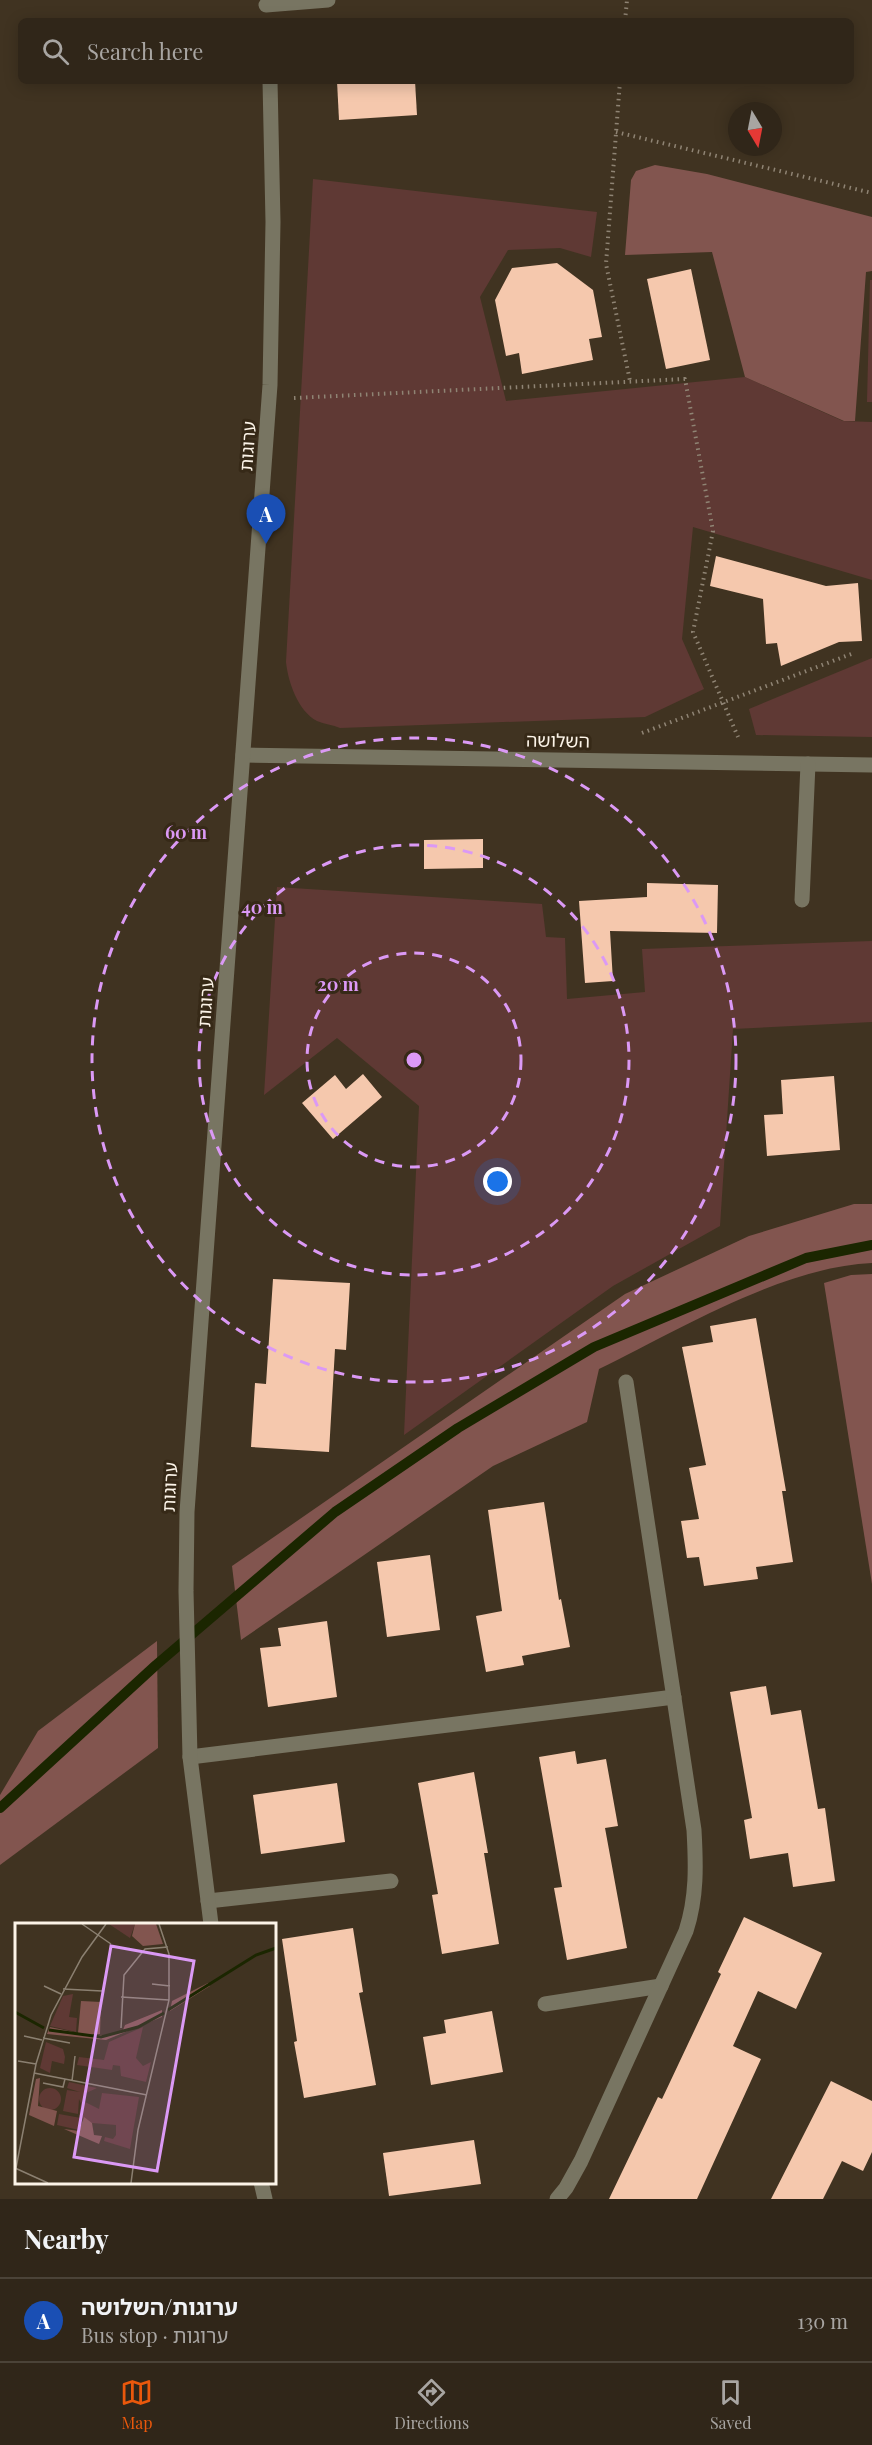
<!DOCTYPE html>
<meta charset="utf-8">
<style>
:root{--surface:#302619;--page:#382e22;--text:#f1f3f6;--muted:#a8a5a2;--line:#4b4338;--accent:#ea580c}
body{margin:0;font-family:"Playfair Display","Noto Sans Hebrew",serif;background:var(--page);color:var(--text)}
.compass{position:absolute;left:728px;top:102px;width:54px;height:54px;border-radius:50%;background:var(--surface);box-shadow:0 3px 15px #0003;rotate:170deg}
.you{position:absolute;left:498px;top:1182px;width:21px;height:21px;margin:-15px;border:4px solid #fff;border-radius:50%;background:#1a73e8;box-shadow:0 0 0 9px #1a73e833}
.badge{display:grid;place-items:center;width:39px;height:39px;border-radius:50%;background:var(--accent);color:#fff;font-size:20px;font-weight:700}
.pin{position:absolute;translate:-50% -50px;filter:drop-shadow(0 2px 3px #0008)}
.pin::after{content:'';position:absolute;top:32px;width:21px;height:18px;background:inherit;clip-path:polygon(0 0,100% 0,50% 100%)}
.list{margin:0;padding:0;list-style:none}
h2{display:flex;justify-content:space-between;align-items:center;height:78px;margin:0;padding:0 24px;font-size:26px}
h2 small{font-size:20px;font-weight:400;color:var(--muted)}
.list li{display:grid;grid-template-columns:39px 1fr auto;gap:18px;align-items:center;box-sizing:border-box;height:84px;padding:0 24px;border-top:2px solid var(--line)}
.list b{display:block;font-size:22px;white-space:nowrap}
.list p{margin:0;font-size:20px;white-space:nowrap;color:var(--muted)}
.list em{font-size:20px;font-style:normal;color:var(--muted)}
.icon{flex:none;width:33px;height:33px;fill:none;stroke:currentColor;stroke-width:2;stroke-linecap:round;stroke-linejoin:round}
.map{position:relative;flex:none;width:872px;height:2199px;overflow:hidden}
.search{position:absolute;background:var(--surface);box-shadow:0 3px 15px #0003;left:18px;right:18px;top:18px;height:66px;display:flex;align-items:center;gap:15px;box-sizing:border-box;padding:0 21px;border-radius:9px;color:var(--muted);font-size:22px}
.sheet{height:162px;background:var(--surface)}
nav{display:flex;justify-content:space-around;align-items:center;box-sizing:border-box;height:84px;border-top:2px solid var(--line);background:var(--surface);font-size:16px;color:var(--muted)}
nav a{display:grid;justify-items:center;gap:3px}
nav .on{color:var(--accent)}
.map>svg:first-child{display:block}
.green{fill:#5f3934}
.forest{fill:#82554f}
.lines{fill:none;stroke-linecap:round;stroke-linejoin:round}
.stream{stroke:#1b2600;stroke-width:10}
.building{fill:#f5c8ad}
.path{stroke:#8f8474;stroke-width:4;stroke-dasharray:1.5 4.5;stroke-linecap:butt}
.minor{stroke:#787562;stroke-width:15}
.ring{fill:none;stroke:#db99f5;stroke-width:3;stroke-dasharray:10 8}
.labels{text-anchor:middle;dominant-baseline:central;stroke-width:6;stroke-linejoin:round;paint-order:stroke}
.street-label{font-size:18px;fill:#fcf4e8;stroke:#362917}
.inset-river{fill:none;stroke:#1b2600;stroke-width:3}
.inset-road{fill:none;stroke:#8b8071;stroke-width:1.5}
.view{fill:#db99f5;fill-opacity:0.15;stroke:#db99f5;stroke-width:3}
.inset-edge{fill:none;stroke:#fcf4e8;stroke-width:3}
.centre{fill:#db99f5;stroke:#362917;stroke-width:3}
.ring-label{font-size:18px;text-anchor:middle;font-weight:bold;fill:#db99f5;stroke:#362917;stroke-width:6;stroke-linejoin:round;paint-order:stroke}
</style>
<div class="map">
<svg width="872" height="2199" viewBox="0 0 872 2199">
<rect width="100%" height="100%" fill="#403321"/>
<g class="green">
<path d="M 313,179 L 597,212 L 591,257 L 560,248 L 508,250 L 480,297 L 506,401 L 745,377 L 843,421 L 872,422 L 872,580 L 693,527 L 682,639 L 704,689 L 645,717 L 340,728 C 333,725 324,724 317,721 C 298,711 288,682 286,662 Z"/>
<path d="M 870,280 L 872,280 L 872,402 L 867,402 Z"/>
<path d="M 872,658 L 872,737 L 756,735 L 749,709 Z"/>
<path d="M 277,887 L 542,904 L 546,937 L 565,938 L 567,999 L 645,992 L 642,949 L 872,941 L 872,1022 L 733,1029 L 720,1226 L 613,1286 L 404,1435 L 419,1106 L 337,1038 L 264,1095 Z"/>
</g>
<g class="forest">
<path d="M 655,165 L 707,174 L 872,217 L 872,271 L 866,272 L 855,421 L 844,421 L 745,377 L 712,252 L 625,255 L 631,180 L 636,171 Z"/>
<path d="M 854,1204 L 872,1204 L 872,1263 C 782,1267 679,1330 599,1369 L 587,1422 L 493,1466 L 241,1640 L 232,1566 L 625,1294 L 749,1236 Z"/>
<path d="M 872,1274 L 872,1584 L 824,1283 L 851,1275 Z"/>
<path d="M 157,1641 L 158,1748 L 0,1865 L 0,1795 L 38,1731 Z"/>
</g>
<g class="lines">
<path class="stream" d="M 0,1808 L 156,1665 L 335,1512 L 458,1428 L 594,1347 L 806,1258 L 872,1245"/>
</g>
<g class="building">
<path d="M 337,81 L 415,81 L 417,115 L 339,120 Z"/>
<path d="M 557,263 L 593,290 L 602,337 L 589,339 L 593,360 L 522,374 L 519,353 L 506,356 L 495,300 L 512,268 Z"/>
<path d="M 691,269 L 710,360 L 666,369 L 647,279 Z"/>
<path d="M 716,556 L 826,586 L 858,583 L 862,641 L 839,642 L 781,666 L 777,643 L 766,644 L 763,599 L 710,586 Z"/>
<path d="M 483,839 L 483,868 L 424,869 L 424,840 Z"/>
<path d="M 647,883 L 718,885 L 717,933 L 610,931 L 613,981 L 585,983 L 579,901 L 647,897 Z"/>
<path d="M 363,1074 L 382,1097 L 333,1139 L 302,1103 L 335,1075 L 346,1089 Z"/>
<path d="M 834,1076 L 840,1150 L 767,1156 L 764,1115 L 783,1114 L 781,1080 Z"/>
<path d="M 273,1279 L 350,1283 L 346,1350 L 335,1349 L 329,1452 L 251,1447 L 255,1383 L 266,1384 Z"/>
<path d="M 756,1318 L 786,1491 L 782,1491 L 793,1562 L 756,1567 L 758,1579 L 704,1586 L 699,1557 L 687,1558 L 681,1521 L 699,1519 L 689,1468 L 706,1465 L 682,1347 L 713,1342 L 710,1326 Z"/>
<path d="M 544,1502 L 559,1600 L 561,1599 L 570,1647 L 522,1656 L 524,1665 L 486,1672 L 476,1616 L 502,1611 L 488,1510 Z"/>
<path d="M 430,1555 L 440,1630 L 387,1637 L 377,1562 Z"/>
<path d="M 327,1621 L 337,1697 L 268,1707 L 260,1648 L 281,1646 L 278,1628 Z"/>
<path d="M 766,1686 L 771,1715 L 801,1710 L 818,1809 L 825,1808 L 835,1881 L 793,1887 L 788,1853 L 750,1859 L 744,1820 L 752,1818 L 730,1692 Z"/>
<path d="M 575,1751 L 577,1764 L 606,1759 L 618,1826 L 605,1828 L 627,1948 L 567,1960 L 554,1888 L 562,1887 L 539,1757 Z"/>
<path d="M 474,1772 L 488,1853 L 484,1853 L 499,1944 L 442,1954 L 432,1895 L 438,1894 L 418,1783 Z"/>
<path d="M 337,1783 L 345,1842 L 261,1854 L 253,1795 Z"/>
<path d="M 744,1917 L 822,1953 L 796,2009 L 758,1991 L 733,2046 L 761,2059 L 697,2199 L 609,2199 L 658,2097 L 662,2099 L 721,1974 L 718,1972 Z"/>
<path d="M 353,1928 L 363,1992 L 359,1993 L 376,2085 L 304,2098 L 294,2042 L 297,2041 L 282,1939 Z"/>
<path d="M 492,2011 L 503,2072 L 431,2085 L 423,2037 L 446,2033 L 444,2020 Z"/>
<path d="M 831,2081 L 872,2101 L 872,2152 L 863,2171 L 842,2161 L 823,2199 L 771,2199 Z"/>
<path d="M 474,2140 L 481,2184 L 389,2196 L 383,2153 Z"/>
</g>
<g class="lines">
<g class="path">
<path d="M 625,21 L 627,0"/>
<path d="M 620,81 L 606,264 L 630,381"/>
<path d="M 616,132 L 872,193"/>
<path d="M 294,398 L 685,379 L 713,531 L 693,632 L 738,737"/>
<path d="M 642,733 L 854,653"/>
</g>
<g class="minor">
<path d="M 266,5 L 328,0"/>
<path d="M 243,755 L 872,765"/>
<path d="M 802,900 L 808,764"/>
<path d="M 190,1757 L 674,1697"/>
<path d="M 208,1901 L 391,1881"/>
<path d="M 211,1924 L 190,1757 L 186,1591 L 187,1512 L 270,385 L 273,222 L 270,81"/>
<path d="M 545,2004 L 661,1986"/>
<path d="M 261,2182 L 265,2199"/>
<path d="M 557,2199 L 566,2188 L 581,2161 L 686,1931 C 697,1897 696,1865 694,1830 L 626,1382"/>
</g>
</g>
<g class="ring">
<circle cx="414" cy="1060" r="107"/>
<circle cx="414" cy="1060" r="215"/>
<circle cx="414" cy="1060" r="322"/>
</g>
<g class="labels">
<g class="street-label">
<text transform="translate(247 446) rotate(-86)">ערוגות</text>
<text transform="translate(558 740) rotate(1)">השלושה</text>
<text transform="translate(205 1002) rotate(-86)">ערוגות</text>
<text transform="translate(169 1487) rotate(-87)">ערוגות</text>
</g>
</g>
<g transform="translate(15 1923)">
<rect width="261" height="261" fill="#403321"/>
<path d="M 94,1 L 120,1 L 115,15 ZM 58,71 L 54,94 L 62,95 L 61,109 L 35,103 L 48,73 ZM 128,104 L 121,135 L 128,143 L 136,139 L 131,159 L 106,153 L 105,143 L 98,142 L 97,147 L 62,142 L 64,134 L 89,137 L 94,119 ZM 31,119 L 48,126 L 50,134 L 49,141 L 37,138 L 35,150 L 25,145 ZM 54,159 L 82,165 L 69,171 L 68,178 L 84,186 L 87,170 L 124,174 L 115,226 L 89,218 L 90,214 L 98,216 L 101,212 L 101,202 L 77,200 L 64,193 L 66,181 L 64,176 L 63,191 L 48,188 L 52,167 L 65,169 L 52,165 ZM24 176a11 11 0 1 1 22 0a11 11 0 1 1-22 0ZM 44,191 L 66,195 L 64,207 L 42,202 Z" fill="#5f3934"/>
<path d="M 120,1 L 141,1 L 148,21 L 128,23 L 117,13 ZM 193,60 L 195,63 L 155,88 L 157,78 ZM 66,78 L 86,79 L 85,111 L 74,112 L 91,112 L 108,107 L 110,102 L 147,87 L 147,94 L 91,117 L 32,111 L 35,104 L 63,110 ZM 25,155 L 23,183 L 42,188 L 39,203 L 14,192 L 21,156 ZM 69,194 L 77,200 L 79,212 L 87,213 L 84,221 L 49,206 L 64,208 Z" fill="#82554f"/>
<path class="inset-river" d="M 153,87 L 241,32 L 261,25M 0,89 L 29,105M 34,107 L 86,114 L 123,104 L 149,90"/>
<path class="inset-road" d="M 67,1 L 96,21M 137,61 L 155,63M 29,63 L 46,71M 48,66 L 87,68M 106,74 L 154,77M 106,105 L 109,52 L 130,26 L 153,24M 9,113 L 27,117M 28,115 L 55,120M 3,138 L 21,141M 19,150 L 132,172M 57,158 L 60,133M 28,160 L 48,164 L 50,156M 0,245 L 33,260M 1,245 L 21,141 L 36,92 L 67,34 L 91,1M 116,260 L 123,207 L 154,77 L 154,31 L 144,1"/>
<path class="view" d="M 96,23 L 179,38 L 142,248 L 59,234 Z"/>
<rect width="261" height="261" class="inset-edge"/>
</g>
<circle cx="414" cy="1060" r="9" class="centre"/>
<g class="ring-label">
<text x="186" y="839">60 m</text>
<text x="262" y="914">40 m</text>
<text x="338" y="991">20 m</text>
</g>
</svg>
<svg class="compass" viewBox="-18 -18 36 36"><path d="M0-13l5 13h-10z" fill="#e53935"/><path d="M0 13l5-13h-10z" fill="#a8a5a2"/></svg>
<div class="you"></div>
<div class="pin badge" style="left:266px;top:544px;background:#1a4fb4">A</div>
<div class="search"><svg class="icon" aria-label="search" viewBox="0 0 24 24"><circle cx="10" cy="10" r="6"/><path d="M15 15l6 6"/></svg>Search here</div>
</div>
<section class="sheet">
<h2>Nearby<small></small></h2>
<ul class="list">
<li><span class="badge" style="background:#1a4fb4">A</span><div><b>ערוגות/השלושה</b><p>Bus stop · ערוגות</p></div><em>130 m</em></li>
</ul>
</section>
<nav>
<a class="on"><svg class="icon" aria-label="map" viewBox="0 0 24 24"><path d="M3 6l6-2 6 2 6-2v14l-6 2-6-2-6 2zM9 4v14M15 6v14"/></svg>Map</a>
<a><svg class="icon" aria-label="directions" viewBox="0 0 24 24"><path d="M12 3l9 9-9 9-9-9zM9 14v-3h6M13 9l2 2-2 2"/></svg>Directions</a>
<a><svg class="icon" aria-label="saved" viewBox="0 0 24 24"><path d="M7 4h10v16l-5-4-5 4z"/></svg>Saved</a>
</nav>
